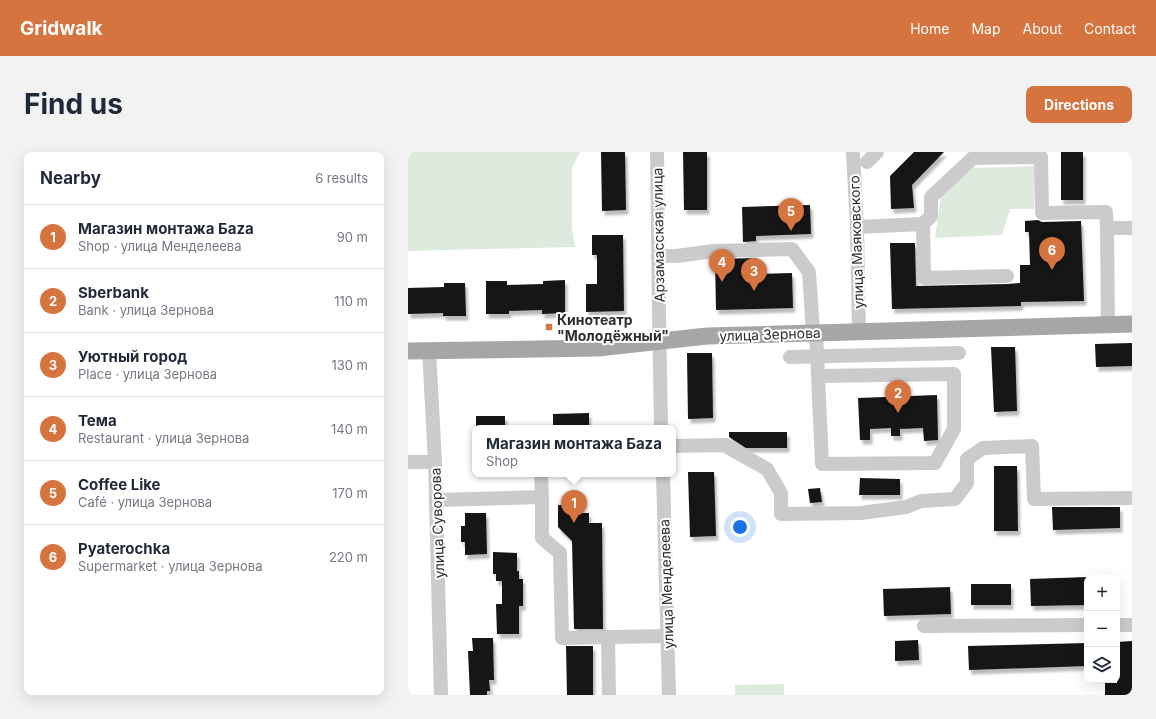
<!DOCTYPE html>
<meta charset="utf-8">
<style>
:root{--surface:#fff;--page:#f2f2f3;--text:#1f2937;--muted:#747a83;--line:#e0e1e3;--accent:#d6743f}
body{margin:0;font-family:Inter,sans-serif;background:var(--page);color:var(--text)}
.controls{position:absolute;right:12px;bottom:12px;display:grid;overflow:hidden;border-radius:8px;box-shadow:0 4px 16px #0002}
.controls button{width:36px;height:36px;display:grid;place-items:center;padding:0;border:0;border-bottom:1px solid var(--line);background:var(--surface);color:var(--text);font:20px sans-serif}
.you{position:absolute;left:332px;top:375px;width:14px;height:14px;margin:-10px;border:3px solid #fff;border-radius:50%;background:#1a73e8;box-shadow:0 0 0 6px #1a73e833}
.badge{display:grid;place-items:center;width:26px;height:26px;border-radius:50%;background:var(--accent);color:#fff;font-size:13px;font-weight:700}
.pin{position:absolute;translate:-50% -33px;filter:drop-shadow(0 1px 2px #0008)}
.pin::after{content:'';position:absolute;top:21px;width:14px;height:12px;background:inherit;clip-path:polygon(0 0,100% 0,50% 100%)}
.popup{position:absolute;left:64px;top:273px;width:204px;height:52px;box-sizing:border-box;display:grid;place-content:center;border-radius:8px;background:var(--surface);filter:drop-shadow(0 1px 3px #0005);font-size:13px;white-space:nowrap;color:var(--muted)}
.popup b{font-size:15px;color:var(--text)}
.popup::after{content:'';position:absolute;left:50%;top:100%;margin-left:-8px;border:8px solid transparent;border-top-color:var(--surface)}
.list{margin:0;padding:0;list-style:none}
h2{display:flex;justify-content:space-between;align-items:center;height:52px;margin:0;padding:0 16px;font-size:17px}
h2 small{font-size:13px;font-weight:400;color:var(--muted)}
.list li{display:grid;grid-template-columns:26px 1fr auto;gap:12px;align-items:center;box-sizing:border-box;height:64px;padding:0 16px;border-top:1px solid var(--line)}
.list b{display:block;font-size:15px;white-space:nowrap}
.list p{margin:0;font-size:13px;white-space:nowrap;color:var(--muted)}
.list em{font-size:13px;font-style:normal;color:var(--muted)}
.icon{flex:none;width:22px;height:22px;fill:none;stroke:currentColor;stroke-width:2;stroke-linecap:round;stroke-linejoin:round}
.map{position:relative;flex:none;width:724px;height:543px;overflow:hidden;border-radius:8px}
header{display:flex;align-items:center;gap:24px;box-sizing:border-box;height:56px;padding:0 20px;background:var(--accent);color:#fff}
header strong{font-size:19px}
nav{display:flex;gap:22px;margin-inline-start:auto;font-size:14px}
.intro{display:flex;align-items:center;justify-content:space-between;box-sizing:border-box;height:96px;padding:0 24px}
h1{margin:0;font-size:28px}
.button{padding:10px 18px;border-radius:8px;background:var(--accent);color:#fff;font-size:14px;font-weight:700}
main{display:flex;gap:24px;padding:0 24px}
aside{flex:1;background:var(--surface);border-radius:8px;box-shadow:0 4px 16px #0002}
.map>svg:first-child{display:block}
.green{fill:#deeadd}
.building{fill:#151515;filter:url(#shadow)}
.lines{fill:none;stroke-linecap:round;stroke-linejoin:round}
.minor{stroke:#cbcbcb;stroke-width:14}
.major{stroke:#a6a6a6;stroke-width:17}
.poi-dot{fill:#d6743f;stroke:#fff;stroke-width:1.5}
.labels{text-anchor:middle;dominant-baseline:central;stroke-width:4;stroke-linejoin:round;paint-order:stroke}
.street-label{font-size:14px;fill:#2e2e2e;stroke:#fff}
.poi-label{font-size:14px;font-weight:bold;fill:#2e2e2e;stroke:#fff;text-anchor:start}
</style>
<header>
<strong>Gridwalk</strong>
<nav><a>Home</a><a>Map</a><a>About</a><a>Contact</a></nav>
</header>
<div class="intro"><h1>Find us</h1><a class="button">Directions</a></div>
<main>
<aside>
<h2>Nearby<small>6 results</small></h2>
<ul class="list">
<li><span class="badge">1</span><div><b>Магазин монтажа Баzа</b><p>Shop · улица Менделеева</p></div><em>90 m</em></li>
<li><span class="badge">2</span><div><b>Sberbank</b><p>Bank · улица Зернова</p></div><em>110 m</em></li>
<li><span class="badge">3</span><div><b>Уютный город</b><p>Place · улица Зернова</p></div><em>130 m</em></li>
<li><span class="badge">4</span><div><b>Тема</b><p>Restaurant · улица Зернова</p></div><em>140 m</em></li>
<li><span class="badge">5</span><div><b>Coffee Like</b><p>Café · улица Зернова</p></div><em>170 m</em></li>
<li><span class="badge">6</span><div><b>Pyaterochka</b><p>Supermarket · улица Зернова</p></div><em>220 m</em></li>
</ul>
</aside>
<div class="map">
<svg width="724" height="543" viewBox="0 0 724 543">
<defs>
<filter id="shadow"><feDropShadow dx="2.5" dy="4.5" stdDeviation="1" flood-color="#0004"/></filter>
</defs>
<rect width="100%" height="100%" fill="#fff"/>
<g class="green">
<path d="M 0,0 L 172,0 L 164,16 L 164,76 L 167,95 L 0,99 Z"/>
<path d="M 627,14 L 626,57 L 602,57 L 594,83 L 527,86 L 533,44 L 561,16 Z"/>
<path d="M 376,532 L 376,543 L 327,543 L 327,533 Z"/>
</g>
<g class="building">
<path d="M 193,0 L 217,0 L 218,58 L 194,59 Z"/>
<path d="M 275,0 L 299,0 L 299,58 L 276,58 Z"/>
<path d="M 506,0 L 536,0 L 504,33 L 506,56 L 483,57 L 482,24 Z"/>
<rect x="653" y="0" width="22" height="48"/>
<path d="M 402,53 L 403,82 L 348,84 L 348,89 L 335,90 L 334,55 Z"/>
<path d="M 630,68 L 634,70 L 673,69 L 676,149 L 613,150 L 613,154 L 484,157 L 482,91 L 507,91 L 508,134 L 599,132 L 612,131 L 612,113 L 622,113 L 621,80 L 617,80 L 617,69 Z"/>
<path d="M 184,83 L 215,83 L 216,159 L 178,160 L 178,132 L 189,132 L 189,103 L 184,103 Z"/>
<path d="M 349,106 L 349,122 L 384,121 L 385,156 L 308,158 L 307,107 Z"/>
<path d="M 157,128 L 157,161 L 134,162 L 134,158 L 101,159 L 101,162 L 78,162 L 78,129 L 99,129 L 99,133 L 135,132 L 135,129 Z"/>
<path d="M 36,131 L 57,131 L 58,164 L 35,164 L 35,161 L 0,162 L 0,136 L 36,135 Z"/>
<path d="M 724,191 L 724,214 L 688,215 L 687,192 Z"/>
<path d="M 583,195 L 607,195 L 609,259 L 586,260 Z"/>
<path d="M 279,201 L 304,201 L 305,266 L 280,267 Z"/>
<path d="M 529,243 L 530,288 L 516,289 L 515,276 L 492,277 L 492,284 L 483,284 L 483,276 L 462,277 L 462,288 L 452,288 L 450,246 Z"/>
<path d="M 181,261 L 181,276 L 145,276 L 145,262 Z"/>
<rect x="68" y="264" width="29" height="12"/>
<path d="M 321,280 L 379,280 L 379,296 L 338,296 L 321,285 Z"/>
<path d="M 586,314 L 609,314 L 610,379 L 586,379 Z"/>
<path d="M 280,320 L 306,320 L 308,384 L 282,385 Z"/>
<path d="M 452,326 L 492,327 L 492,343 L 451,343 Z"/>
<path d="M 412,336 L 414,350 L 402,351 L 400,337 Z"/>
<path d="M 150,353 L 167,353 L 168,361 L 181,361 L 181,371 L 194,371 L 195,477 L 166,477 L 164,389 L 150,375 Z"/>
<path d="M 644,355 L 712,355 L 712,376 L 645,378 Z"/>
<path d="M 57,361 L 78,361 L 79,402 L 57,403 L 57,390 L 53,390 L 53,374 L 57,374 Z"/>
<path d="M 85,400 L 109,401 L 109,419 L 111,419 L 111,427 L 115,427 L 115,454 L 111,454 L 111,482 L 89,482 L 88,452 L 94,452 L 94,429 L 88,429 L 88,422 L 85,422 Z"/>
<path d="M 679,425 L 679,453 L 623,454 L 622,427 Z"/>
<rect x="563" y="432" width="40" height="21"/>
<path d="M 542,435 L 543,462 L 476,464 L 475,437 Z"/>
<path d="M 64,486 L 85,486 L 86,528 L 81,528 L 82,539 L 79,539 L 79,543 L 62,543 L 60,499 L 65,499 Z"/>
<path d="M 510,488 L 511,508 L 487,509 L 487,489 Z"/>
<path d="M 724,489 L 724,543 L 697,543 L 697,531 L 709,531 L 709,490 Z"/>
<path d="M 679,491 L 679,514 L 561,518 L 560,494 Z"/>
<path d="M 158,494 L 185,494 L 185,543 L 159,543 Z"/>
</g>
<g class="lines">
<g class="minor">
<path d="M 249,0 L 251,162 L 253,276"/>
<path d="M 445,0 L 449,75 L 451,179"/>
<path d="M 459,10 L 469,0"/>
<path d="M 515,72 L 516,126 L 599,124"/>
<path d="M 449,75 L 515,72 L 523,64 L 523,45 L 565,6 L 633,5 L 634,61 L 698,60 L 699,76"/>
<path d="M 250,104 L 269,104 L 305,99 L 384,97 L 401,120 L 405,181"/>
<path d="M 700,172 L 699,76 L 724,76"/>
<path d="M 408,181 L 410,224 L 546,222 L 546,277 L 527,311 L 414,312 L 410,224"/>
<path d="M 21,198 L 27,310 L 33,543"/>
<path d="M 382,205 L 551,201"/>
<path d="M 265,294 L 318,293 L 321,296 L 359,317 L 373,341 L 373,362 L 453,361 L 498,355 L 513,349 L 547,347 L 559,331 L 559,307 L 575,296 L 624,294 L 626,347 L 724,346"/>
<path d="M 0,310 L 27,310"/>
<path d="M 133,322 L 134,345"/>
<path d="M 255,322 L 261,543"/>
<path d="M 28,348 L 134,345 L 134,386 L 152,401 L 154,486 L 259,484"/>
<path d="M 709,473 L 724,473"/>
<path d="M 516,474 L 679,473"/>
<path d="M 200,485 L 201,543"/>
</g>
<path class="major" d="M 0,199 L 190,196 L 299,184 L 724,172"/>
</g>
<rect class="poi-dot" x="137" y="171" width="8" height="8" rx="2"/>
<g class="labels">
<g class="street-label">
<text transform="translate(250 83) rotate(-91)">Арзамасская улица</text>
<text transform="translate(448 90) rotate(-92)">улица Маяковского</text>
<text transform="translate(362 182) rotate(-2)">улица Зернова</text>
<text transform="translate(29 371) rotate(-92)">улица Суворова</text>
<text transform="translate(258 432) rotate(-92)">улица Менделеева</text>
</g>
<g class="poi-label">
<text x="149" y="167">Кинотеатр<tspan x="149" dy="16">"Молодёжный"</tspan></text>
</g>
</g>
</svg>
<div class="controls">
<button>+</button>
<button>−</button>
<button><svg class="icon" aria-label="layers" viewBox="0 0 24 24"><path d="M12 4l9 5-9 5-9-5zM3 14l9 5 9-5"/></svg></button>
</div>
<div class="you"></div>
<div class="pin badge" style="left:166px;top:371px">1</div>
<div class="popup"><b>Магазин монтажа Баzа</b>Shop</div>
<div class="pin badge" style="left:490px;top:261px">2</div>
<div class="pin badge" style="left:346px;top:139px">3</div>
<div class="pin badge" style="left:314px;top:130px">4</div>
<div class="pin badge" style="left:383px;top:79px">5</div>
<div class="pin badge" style="left:644px;top:118px">6</div>
</div>
</main>
